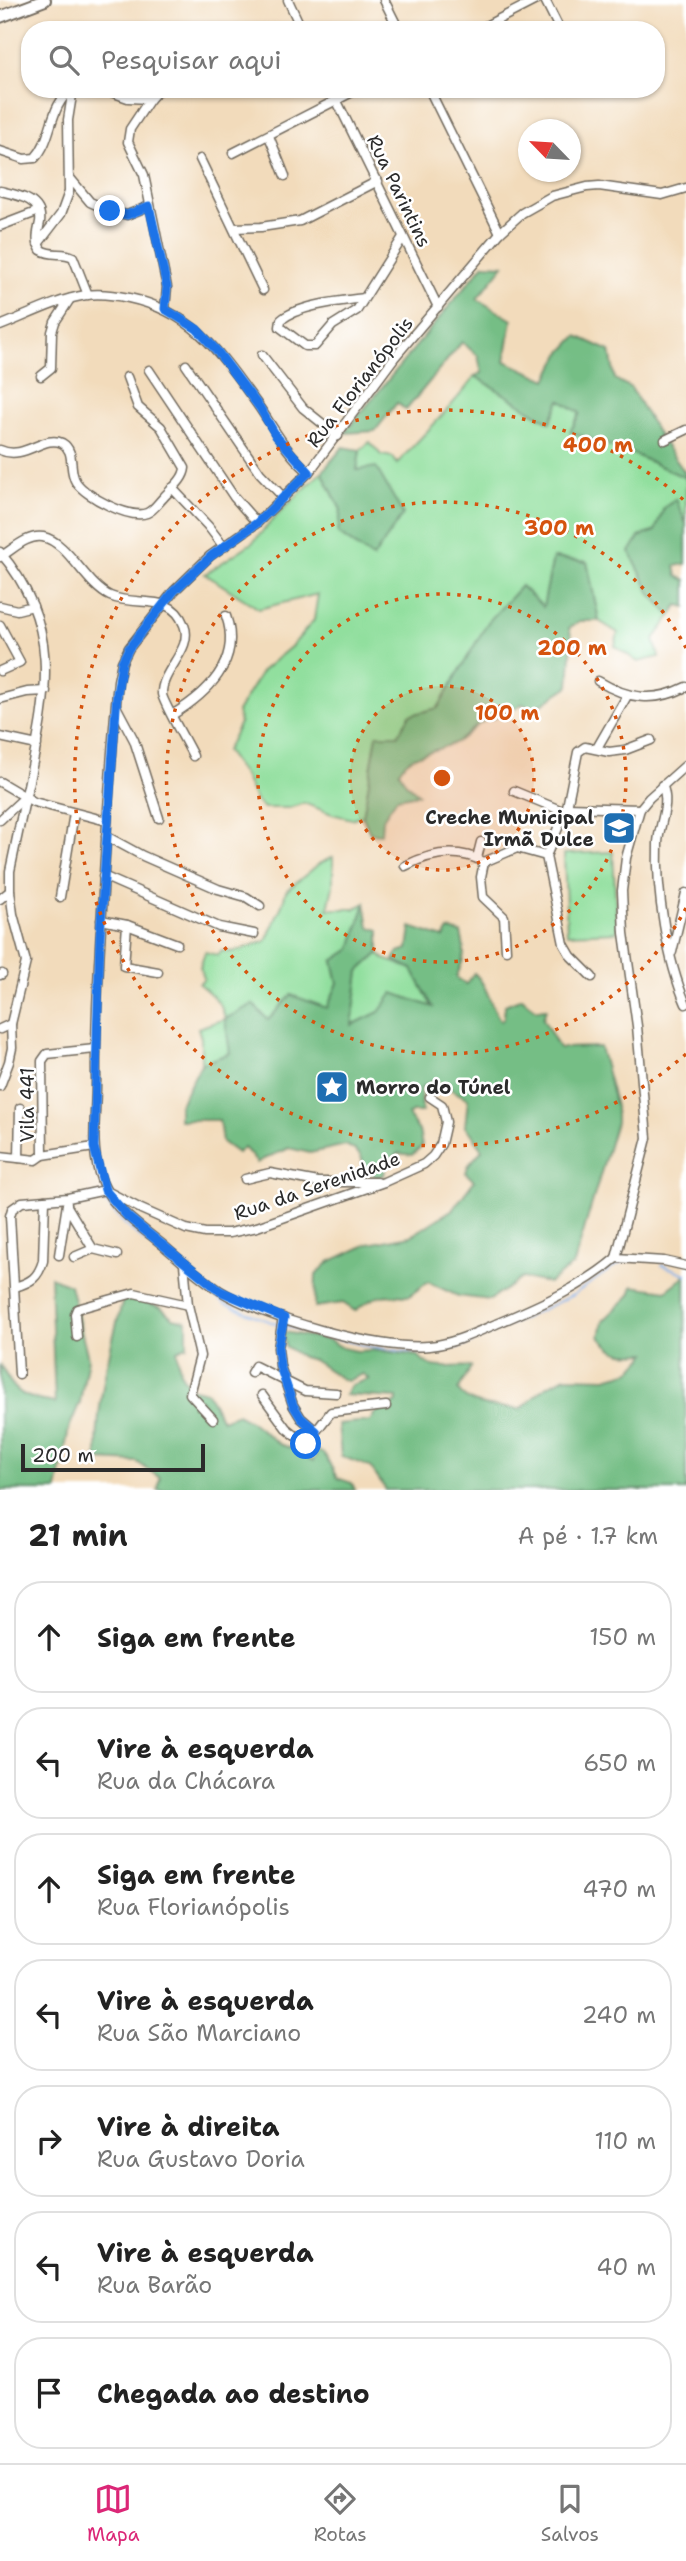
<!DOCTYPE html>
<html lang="pt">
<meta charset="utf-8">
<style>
:root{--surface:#fff;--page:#f6f6f6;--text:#222;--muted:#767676;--line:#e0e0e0;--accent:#db2777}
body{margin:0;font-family:"Shantell Sans",sans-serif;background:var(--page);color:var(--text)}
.compass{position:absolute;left:518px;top:119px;width:63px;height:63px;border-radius:50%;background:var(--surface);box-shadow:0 2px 5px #0004;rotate:295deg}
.scale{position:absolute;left:21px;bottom:18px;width:184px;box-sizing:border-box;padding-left:7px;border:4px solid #2b2b2b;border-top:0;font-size:19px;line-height:24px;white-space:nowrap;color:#2b2b2b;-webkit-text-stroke:5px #fff;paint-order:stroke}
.stop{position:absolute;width:21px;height:21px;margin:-16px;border:5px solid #1a73e8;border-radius:50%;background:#fff}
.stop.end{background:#1a73e8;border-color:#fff;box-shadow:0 2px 7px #0008}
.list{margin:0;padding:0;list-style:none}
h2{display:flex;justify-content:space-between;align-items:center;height:91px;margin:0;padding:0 28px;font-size:30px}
h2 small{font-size:23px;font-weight:400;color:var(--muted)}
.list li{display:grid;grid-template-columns:46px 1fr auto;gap:21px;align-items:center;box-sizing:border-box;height:112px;margin:0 14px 14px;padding:0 14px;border:2px solid var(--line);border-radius:28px}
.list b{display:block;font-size:26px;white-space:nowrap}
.list p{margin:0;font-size:23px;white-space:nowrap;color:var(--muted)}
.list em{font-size:23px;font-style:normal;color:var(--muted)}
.icon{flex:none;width:38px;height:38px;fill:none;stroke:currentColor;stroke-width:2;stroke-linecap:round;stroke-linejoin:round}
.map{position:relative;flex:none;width:686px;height:1490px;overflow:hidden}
.search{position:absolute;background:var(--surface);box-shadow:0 2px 5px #0004;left:21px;right:21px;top:21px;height:77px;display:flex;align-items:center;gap:18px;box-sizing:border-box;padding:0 24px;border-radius:28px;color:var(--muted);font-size:26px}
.sheet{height:973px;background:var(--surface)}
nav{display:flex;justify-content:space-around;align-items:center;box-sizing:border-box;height:98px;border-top:2px solid var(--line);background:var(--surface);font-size:19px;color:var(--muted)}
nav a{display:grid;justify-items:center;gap:4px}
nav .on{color:var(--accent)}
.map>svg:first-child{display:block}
.green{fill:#91df9e;stroke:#5e8564;stroke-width:2}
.forest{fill:#74be85;stroke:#507458;stroke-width:2}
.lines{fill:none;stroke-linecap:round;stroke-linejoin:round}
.stream{stroke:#7dade8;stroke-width:2}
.minor-casing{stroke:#71695d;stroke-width:11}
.major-casing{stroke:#71695d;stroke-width:14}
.minor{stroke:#fff;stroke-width:8}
.major{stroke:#fff;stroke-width:10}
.route{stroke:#1a73e8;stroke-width:9}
.ring{fill:none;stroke:#d5540f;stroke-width:3.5;stroke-dasharray:3.5 7}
.labels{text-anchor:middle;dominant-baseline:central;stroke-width:5;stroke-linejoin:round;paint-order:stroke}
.street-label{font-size:19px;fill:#2b2b2b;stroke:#fff}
.poi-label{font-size:19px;font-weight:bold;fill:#2b2b2b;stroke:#fff;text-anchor:end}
.centre{fill:#d5540f;stroke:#fff;stroke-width:3.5}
.ring-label{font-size:21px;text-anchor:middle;font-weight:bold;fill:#d5540f;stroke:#fff;stroke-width:5;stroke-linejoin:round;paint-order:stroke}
</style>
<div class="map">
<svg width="686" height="1490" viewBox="0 0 686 1490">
<rect width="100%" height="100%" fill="#fff"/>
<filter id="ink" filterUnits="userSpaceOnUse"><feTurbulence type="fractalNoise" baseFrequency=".0143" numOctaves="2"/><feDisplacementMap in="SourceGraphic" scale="14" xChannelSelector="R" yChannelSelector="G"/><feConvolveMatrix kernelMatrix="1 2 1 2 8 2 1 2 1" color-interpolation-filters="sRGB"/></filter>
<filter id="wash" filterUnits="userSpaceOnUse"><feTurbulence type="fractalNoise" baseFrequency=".00686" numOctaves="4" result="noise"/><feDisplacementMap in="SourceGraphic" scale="28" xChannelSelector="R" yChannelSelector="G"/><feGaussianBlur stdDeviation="1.57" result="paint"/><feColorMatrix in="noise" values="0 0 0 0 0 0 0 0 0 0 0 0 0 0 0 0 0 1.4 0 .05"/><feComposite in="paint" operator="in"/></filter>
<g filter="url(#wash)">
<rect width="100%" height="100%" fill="#f2dbbb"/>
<g class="green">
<path d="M 475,376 L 549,422 L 560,400 L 580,413 L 570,432 L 631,453 L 686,478 L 686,524 L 675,499 L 664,508 L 655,531 L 639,537 L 651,594 L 671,616 L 654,639 L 659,657 L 638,662 L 615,646 L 618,633 L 599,621 L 587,562 L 553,558 L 543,608 L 521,586 L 489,622 L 438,708 L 410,715 L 398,735 L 377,735 L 363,817 L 358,816 L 352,819 L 332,814 L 304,803 L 289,808 L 264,808 L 256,801 L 244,776 L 226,751 L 240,723 L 237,712 L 262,671 L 293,645 L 314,620 L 318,594 L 259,609 L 205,574 L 253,542 L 281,511 L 322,472 L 341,510 L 338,533 L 373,558 L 357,470 L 360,450 L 370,442 L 381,455 L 393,457 L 397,464 C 422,435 453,407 475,376 Z"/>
<path d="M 613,852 L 617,932 L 567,934 L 564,854 Z"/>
<path d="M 333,857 L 333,886 L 328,909 L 354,909 L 365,903 L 351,949 L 333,961 L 338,983 L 327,1009 L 268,1020 L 230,1053 L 201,1064 L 201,1038 L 198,1028 L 225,1019 C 222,1001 211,995 199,984 L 204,978 L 200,968 L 205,952 L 217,955 L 222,951 L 234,952 L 266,941 L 283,903 L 286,891 L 320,863 Z"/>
<path d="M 379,953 L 384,959 L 412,969 L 433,1008 L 379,1012 L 352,1025 L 359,971 Z"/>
</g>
<g class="forest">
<path d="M 484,264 L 504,265 L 477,299 L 512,320 L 505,361 L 547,380 L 560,354 L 577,336 L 610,351 L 615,379 L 631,388 L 659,436 L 686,474 L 686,478 L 631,453 L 570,432 L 580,413 L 560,400 L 550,422 L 475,376 L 482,373 L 478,356 L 462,342 L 406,410 L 397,403 L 375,431 L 344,433 Z"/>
<path d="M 343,447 L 360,450 L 357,470 L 376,467 L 403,514 L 373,558 L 338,533 L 341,510 L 322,472 Z"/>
<path d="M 676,499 L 686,524 L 686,564 L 675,566 L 677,576 L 686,580 L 686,607 L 678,605 L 671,616 L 651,594 L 630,552 L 639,537 L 655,531 L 664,508 Z"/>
<path d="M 553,558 L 587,562 L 599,621 L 580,621 L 569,628 L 572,639 L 569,686 L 536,708 L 522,704 L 512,710 L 506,703 L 498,707 L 496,718 C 480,718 470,733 458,741 C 438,753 412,750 399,771 L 406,783 L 419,794 L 397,798 L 382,820 L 381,834 L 370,833 L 363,817 L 377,735 L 398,735 L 410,715 L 438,708 L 488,622 L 521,586 L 543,607 Z"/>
<path d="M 365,903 L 369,927 L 379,930 L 379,953 L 359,971 L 352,1025 L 379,1012 L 393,993 L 433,1007 L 412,969 L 394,960 L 398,952 L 408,949 L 411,927 L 444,938 L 449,930 L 461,933 C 466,954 465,958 456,977 L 466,984 L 474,973 C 488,985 490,1007 501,1021 L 504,1017 L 505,1005 L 522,998 L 536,1010 L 546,1009 L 543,1019 L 559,1048 L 600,1047 L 616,1107 L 616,1122 L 574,1264 L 549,1283 L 522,1278 L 490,1300 L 458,1296 L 428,1282 L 409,1296 C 383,1294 376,1294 355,1311 L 343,1303 L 315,1307 L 316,1275 L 329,1262 L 368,1244 L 411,1236 L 453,1209 L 474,1181 L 466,1173 L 468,1166 L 482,1150 L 474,1136 L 465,1127 L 468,1099 L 434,1080 L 421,1088 L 422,1112 L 412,1112 L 408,1115 L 419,1131 L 422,1146 L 412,1155 L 398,1153 L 386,1164 L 384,1175 L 377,1177 L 363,1168 C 364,1155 357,1151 346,1145 L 310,1153 L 289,1148 C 278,1154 268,1155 257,1163 L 244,1147 L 237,1153 L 222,1142 L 219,1120 L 179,1120 L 179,1106 L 201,1064 L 230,1053 L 225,1019 L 253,1004 L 268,1020 L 291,995 L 327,1008 L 338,983 L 333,961 L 351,949 Z"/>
<path d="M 685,1273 L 686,1490 L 386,1490 L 370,1467 L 341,1456 L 338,1424 L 370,1421 L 375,1413 L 397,1402 L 397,1398 L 345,1395 L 351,1385 L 369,1379 L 363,1374 L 349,1380 L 342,1379 L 313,1360 L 302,1357 L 285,1346 L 284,1332 L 329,1340 L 343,1348 L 357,1351 L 377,1350 L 419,1356 C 432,1374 452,1364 471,1367 L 458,1390 C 469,1408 502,1407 521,1409 L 544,1388 L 565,1377 L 606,1378 L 631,1371 L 647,1353 C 622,1354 617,1356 600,1337 L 603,1321 L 630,1295 L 633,1286 L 666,1291 L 684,1277 Z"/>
<path d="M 50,1277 L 70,1285 L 88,1358 L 80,1402 L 69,1428 L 57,1490 L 0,1490 L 0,1364 C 16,1395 21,1397 55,1403 Z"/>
<path d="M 124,1296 L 160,1307 L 173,1318 L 187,1321 L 187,1346 L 177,1350 L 180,1372 L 190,1388 L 207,1392 L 222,1420 L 237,1414 L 250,1421 L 279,1444 L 308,1454 L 309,1459 L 313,1461 L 318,1451 L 325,1455 L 337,1478 L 352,1483 L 355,1490 L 158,1490 L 160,1478 L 137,1462 L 97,1460 C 96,1403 109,1351 124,1296 Z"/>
</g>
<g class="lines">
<g class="stream">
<path d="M 101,1194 C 119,1226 152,1245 180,1269"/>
<path d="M 662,1265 L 686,1274"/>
<path d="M 190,1277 L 225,1304 L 279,1325"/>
<path d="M 285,1326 L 367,1346 L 401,1351 L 428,1353 L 464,1346 L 573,1295 L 615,1266 L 625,1262"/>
</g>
</g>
</g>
<g filter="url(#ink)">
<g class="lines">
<defs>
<g id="minor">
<path d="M 288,0 L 302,30"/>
<path d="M 384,0 L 399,30"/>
<path d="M 545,0 L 560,30"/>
<path d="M 478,30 L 536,0"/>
<path d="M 103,89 L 128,98 L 150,99 L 130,129 L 128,142 L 144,175 L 167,287 L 165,309"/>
<path d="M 331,89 L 438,307"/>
<path d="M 429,89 L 500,233"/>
<path d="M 150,99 L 159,89"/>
<path d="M 269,136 L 285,176"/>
<path d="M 0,151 L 24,159 L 35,158 C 54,138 48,105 73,89"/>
<path d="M 233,153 L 358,89"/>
<path d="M 200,159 L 263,290"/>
<path d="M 70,178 L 90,202 L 110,211 L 127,215 L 149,206"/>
<path d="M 0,191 C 17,195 43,199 40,222 C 38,233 35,239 41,250 C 52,257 63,251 73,257 L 88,295"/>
<path d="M 0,226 L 39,211"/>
<path d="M 235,228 L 261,227 L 300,221 L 378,181"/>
<path d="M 38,244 L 61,214 L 69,192 L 68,120 L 73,89"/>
<path d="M 364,298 C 342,301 298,305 281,320 L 280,327 L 305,346 L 315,346 L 333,325 L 357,310 L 403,237"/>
<path d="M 0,326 C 28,315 56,300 86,295 C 100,293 115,295 129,298 C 194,312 220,353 257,404 C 274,428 286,453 309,472"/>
<path d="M 262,355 L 303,408 L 338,436"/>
<path d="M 186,365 L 260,473 L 284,498"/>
<path d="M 149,370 L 234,497 L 257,523"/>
<path d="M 41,376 L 51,368 L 52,332 L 55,322 L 70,299"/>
<path d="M 665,440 L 686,430"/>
<path d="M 0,450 C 25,461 44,434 62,443 C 76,451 68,470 76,482 C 85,496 130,520 147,513 C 154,510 158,503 163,498 C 171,489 184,480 185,468 L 161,427 L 138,407 L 127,377"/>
<path d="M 172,488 L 208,526 L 224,547"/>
<path d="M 0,552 C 61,624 48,692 30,776 C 23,808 17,839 10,871 L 10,891 L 13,914 L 26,962 L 11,1024 L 12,1048 L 9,1062 L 0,1086"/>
<path d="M 0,557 C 12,550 28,534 43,537 C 68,542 86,585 110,596 C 137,608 171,591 184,625 C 194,649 161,670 162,694 C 162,701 188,745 193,756"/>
<path d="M 0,606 L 17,610 L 33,606"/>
<path d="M 0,625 L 20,662 L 0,671"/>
<path d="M 598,681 C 628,699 654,703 686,687"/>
<path d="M 0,699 L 27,692 L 46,691"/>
<path d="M 117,708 L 134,740 L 159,818"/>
<path d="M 172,715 C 207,694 242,661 226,616"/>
<path d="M 0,737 L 37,745"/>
<path d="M 597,748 L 627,696"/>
<path d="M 0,782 L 34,802 L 107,821"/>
<path d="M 662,785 C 671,803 659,824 658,843 C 656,891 667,961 686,1004"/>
<path d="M 514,791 L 565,812"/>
<path d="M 567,807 L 640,809"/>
<path d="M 0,820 L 25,797"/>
<path d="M 106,836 L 143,856 L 218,889 L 246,897 L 260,906"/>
<path d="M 477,858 L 481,842"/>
<path d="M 484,862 L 481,877 L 483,897 L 504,917 L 506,950"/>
<path d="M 405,866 C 430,853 458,848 484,862 L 517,848 L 546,856"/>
<path d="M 103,876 L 219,927 L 254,934"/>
<path d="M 60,897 L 74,813"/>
<path d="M 0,899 L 10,891"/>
<path d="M 101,920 L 127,925 L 177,944"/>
<path d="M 127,925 L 124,966 L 158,972"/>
<path d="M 672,952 L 686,893"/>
<path d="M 0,975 L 2,974"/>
<path d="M 592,977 L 571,956 L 564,944 L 546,856 L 567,807 L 578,752 L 585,747 L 609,752 L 625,750 L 651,740"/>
<path d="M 0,1029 L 11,1024"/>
<path d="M 94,1147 L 43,1155 L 42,1061 L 47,1054 L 95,1049"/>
<path d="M 0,1156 L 36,1160 L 43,1155"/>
<path d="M 19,1158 L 20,1108"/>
<path d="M 245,1179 L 270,1173 L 318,1182 L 377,1182"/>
<path d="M 67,1206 L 93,1249 L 117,1255"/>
<path d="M 59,1255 L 67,1204"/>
<path d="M 74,1257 L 93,1249"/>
<path d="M 616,1258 C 581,1288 538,1306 496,1324 C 475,1333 452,1344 429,1346 C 380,1351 260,1317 219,1290 C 199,1277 181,1261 163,1245 C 138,1224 108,1207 99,1173 C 90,1141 97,1108 96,1075 C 95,1020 99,965 102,910 C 106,834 111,757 118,681 L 122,662 L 129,648 L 174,591 L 210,556 L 257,523 L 309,472 L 394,358 L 500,233 L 522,213 L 552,196 L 587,187 L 599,186 L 662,195 L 686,188"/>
<path d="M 616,1258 L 647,1138 L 637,1026 L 624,933 L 622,891 L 626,858 L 640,809 L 649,798 L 686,765"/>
<path d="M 616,1258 L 664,1261 L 686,1266"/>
<path d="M 15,1287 C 31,1282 38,1278 43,1261 L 45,1200"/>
<path d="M 188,1305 L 200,1356 L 190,1394 L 213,1419"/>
<path d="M 283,1318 L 278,1348 L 280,1366 L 293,1405 L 301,1418 L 316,1431"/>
<path d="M 77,1337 L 75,1314 L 77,1309 L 134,1293 L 188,1305 L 184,1264"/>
<path d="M 251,1373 L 255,1366 L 305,1391 L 336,1393"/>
<path d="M 19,1374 L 10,1216 L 12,1209 L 22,1202 L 68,1198 L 105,1190 L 141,1209 L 186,1229 L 205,1233 L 229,1233 L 257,1227 L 384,1182 L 424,1164 L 433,1156 L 441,1144 L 446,1122 L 442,1105 L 430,1097"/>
<path d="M 262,1395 L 286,1428 L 306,1444 L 331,1412 L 386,1406"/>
</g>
<path id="major" d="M 0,17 L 45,0"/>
</defs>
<use href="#minor" class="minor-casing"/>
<use href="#major" class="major-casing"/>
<use href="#minor" class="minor"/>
<use href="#major" class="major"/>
</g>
</g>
<g class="lines" filter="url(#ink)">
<path class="route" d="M 110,211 L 127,215 L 149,206 L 167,287 L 165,309 L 197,329 L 217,351 L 260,408 L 276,436 L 309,472 L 257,523 L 211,556 L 174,591 L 129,648 L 122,662 L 117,694 L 100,936 L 94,1147 L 105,1190 L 128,1217 L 220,1291 L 284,1318 L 278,1348 L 280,1366 L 293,1405 L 301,1418 L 316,1431 L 306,1444"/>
</g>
<circle cx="442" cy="778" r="92" fill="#d5540f" fill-opacity=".12"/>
<g class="ring">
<circle cx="442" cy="778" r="92"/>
<circle cx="442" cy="778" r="184"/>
<path d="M686 908A276 276 0 1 1 686 648"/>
<path d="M686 1054A368 368 0 1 1 686 502"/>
</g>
<defs>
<symbol id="school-square" viewBox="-11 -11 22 22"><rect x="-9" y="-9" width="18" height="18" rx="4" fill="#1f6fb2" stroke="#fff"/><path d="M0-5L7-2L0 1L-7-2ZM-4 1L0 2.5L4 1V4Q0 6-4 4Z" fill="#fff"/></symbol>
<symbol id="sight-square" viewBox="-11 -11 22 22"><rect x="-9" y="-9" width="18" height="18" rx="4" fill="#1f6fb2" stroke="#fff"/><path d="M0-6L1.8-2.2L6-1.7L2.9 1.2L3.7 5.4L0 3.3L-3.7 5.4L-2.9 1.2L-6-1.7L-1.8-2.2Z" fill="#fff"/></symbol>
</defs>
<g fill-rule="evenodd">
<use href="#school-square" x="600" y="809" width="38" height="38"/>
<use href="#sight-square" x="313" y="1068" width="38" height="38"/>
</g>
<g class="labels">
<g class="street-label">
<text transform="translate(399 191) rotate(64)">Rua Parintins</text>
<text transform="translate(360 382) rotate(-52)">Rua Florianópolis</text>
<text transform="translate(27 1105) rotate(-90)">Vila 441</text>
<text transform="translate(317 1186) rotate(-19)">Rua da Serenidade</text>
</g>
<g class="poi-label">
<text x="594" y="817">Creche Municipal<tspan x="594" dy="22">Irmã Dulce</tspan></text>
<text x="356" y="1087" text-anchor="start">Morro do Túnel</text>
</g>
</g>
<circle cx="442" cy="778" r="10" class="centre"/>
<g class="ring-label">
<text x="598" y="452">400 m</text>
<text x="559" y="535">300 m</text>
<text x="572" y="655">200 m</text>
<text x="507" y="720">100 m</text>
</g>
</svg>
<svg class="compass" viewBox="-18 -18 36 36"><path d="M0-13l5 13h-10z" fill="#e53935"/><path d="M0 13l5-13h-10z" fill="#767676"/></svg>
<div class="scale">200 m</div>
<div class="stop" style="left:306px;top:1444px"></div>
<div class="stop end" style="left:110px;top:211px"></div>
<div class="search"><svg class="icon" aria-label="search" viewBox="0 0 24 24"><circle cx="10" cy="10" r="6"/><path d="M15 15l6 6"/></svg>Pesquisar aqui</div>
</div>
<section class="sheet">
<h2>21 min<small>A pé · 1.7 km</small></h2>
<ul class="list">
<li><svg class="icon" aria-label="ahead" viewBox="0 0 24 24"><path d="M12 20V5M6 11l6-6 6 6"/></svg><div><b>Siga em frente</b></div><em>150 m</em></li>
<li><svg class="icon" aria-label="left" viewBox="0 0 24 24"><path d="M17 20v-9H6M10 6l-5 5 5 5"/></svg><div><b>Vire à esquerda</b><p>Rua da Chácara</p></div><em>650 m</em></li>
<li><svg class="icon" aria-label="ahead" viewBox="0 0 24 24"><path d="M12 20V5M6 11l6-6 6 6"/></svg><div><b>Siga em frente</b><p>Rua Florianópolis</p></div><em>470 m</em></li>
<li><svg class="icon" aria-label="left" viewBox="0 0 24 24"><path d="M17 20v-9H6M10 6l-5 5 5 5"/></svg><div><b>Vire à esquerda</b><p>Rua São Marciano</p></div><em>240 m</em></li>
<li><svg class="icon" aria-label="right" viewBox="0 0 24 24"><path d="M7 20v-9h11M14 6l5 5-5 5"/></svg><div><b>Vire à direita</b><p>Rua Gustavo Doria</p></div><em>110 m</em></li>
<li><svg class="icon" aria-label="left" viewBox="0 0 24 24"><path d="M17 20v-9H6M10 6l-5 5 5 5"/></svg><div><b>Vire à esquerda</b><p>Rua Barão</p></div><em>40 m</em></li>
<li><svg class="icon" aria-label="arrive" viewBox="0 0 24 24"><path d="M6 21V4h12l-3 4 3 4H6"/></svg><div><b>Chegada ao destino</b></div></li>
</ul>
</section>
<nav>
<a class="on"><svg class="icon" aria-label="map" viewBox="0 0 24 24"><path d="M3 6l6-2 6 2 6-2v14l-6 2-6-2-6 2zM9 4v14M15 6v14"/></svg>Mapa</a>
<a><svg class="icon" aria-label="directions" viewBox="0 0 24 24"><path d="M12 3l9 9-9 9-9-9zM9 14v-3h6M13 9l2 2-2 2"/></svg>Rotas</a>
<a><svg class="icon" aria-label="saved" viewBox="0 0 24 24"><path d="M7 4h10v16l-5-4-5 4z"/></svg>Salvos</a>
</nav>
